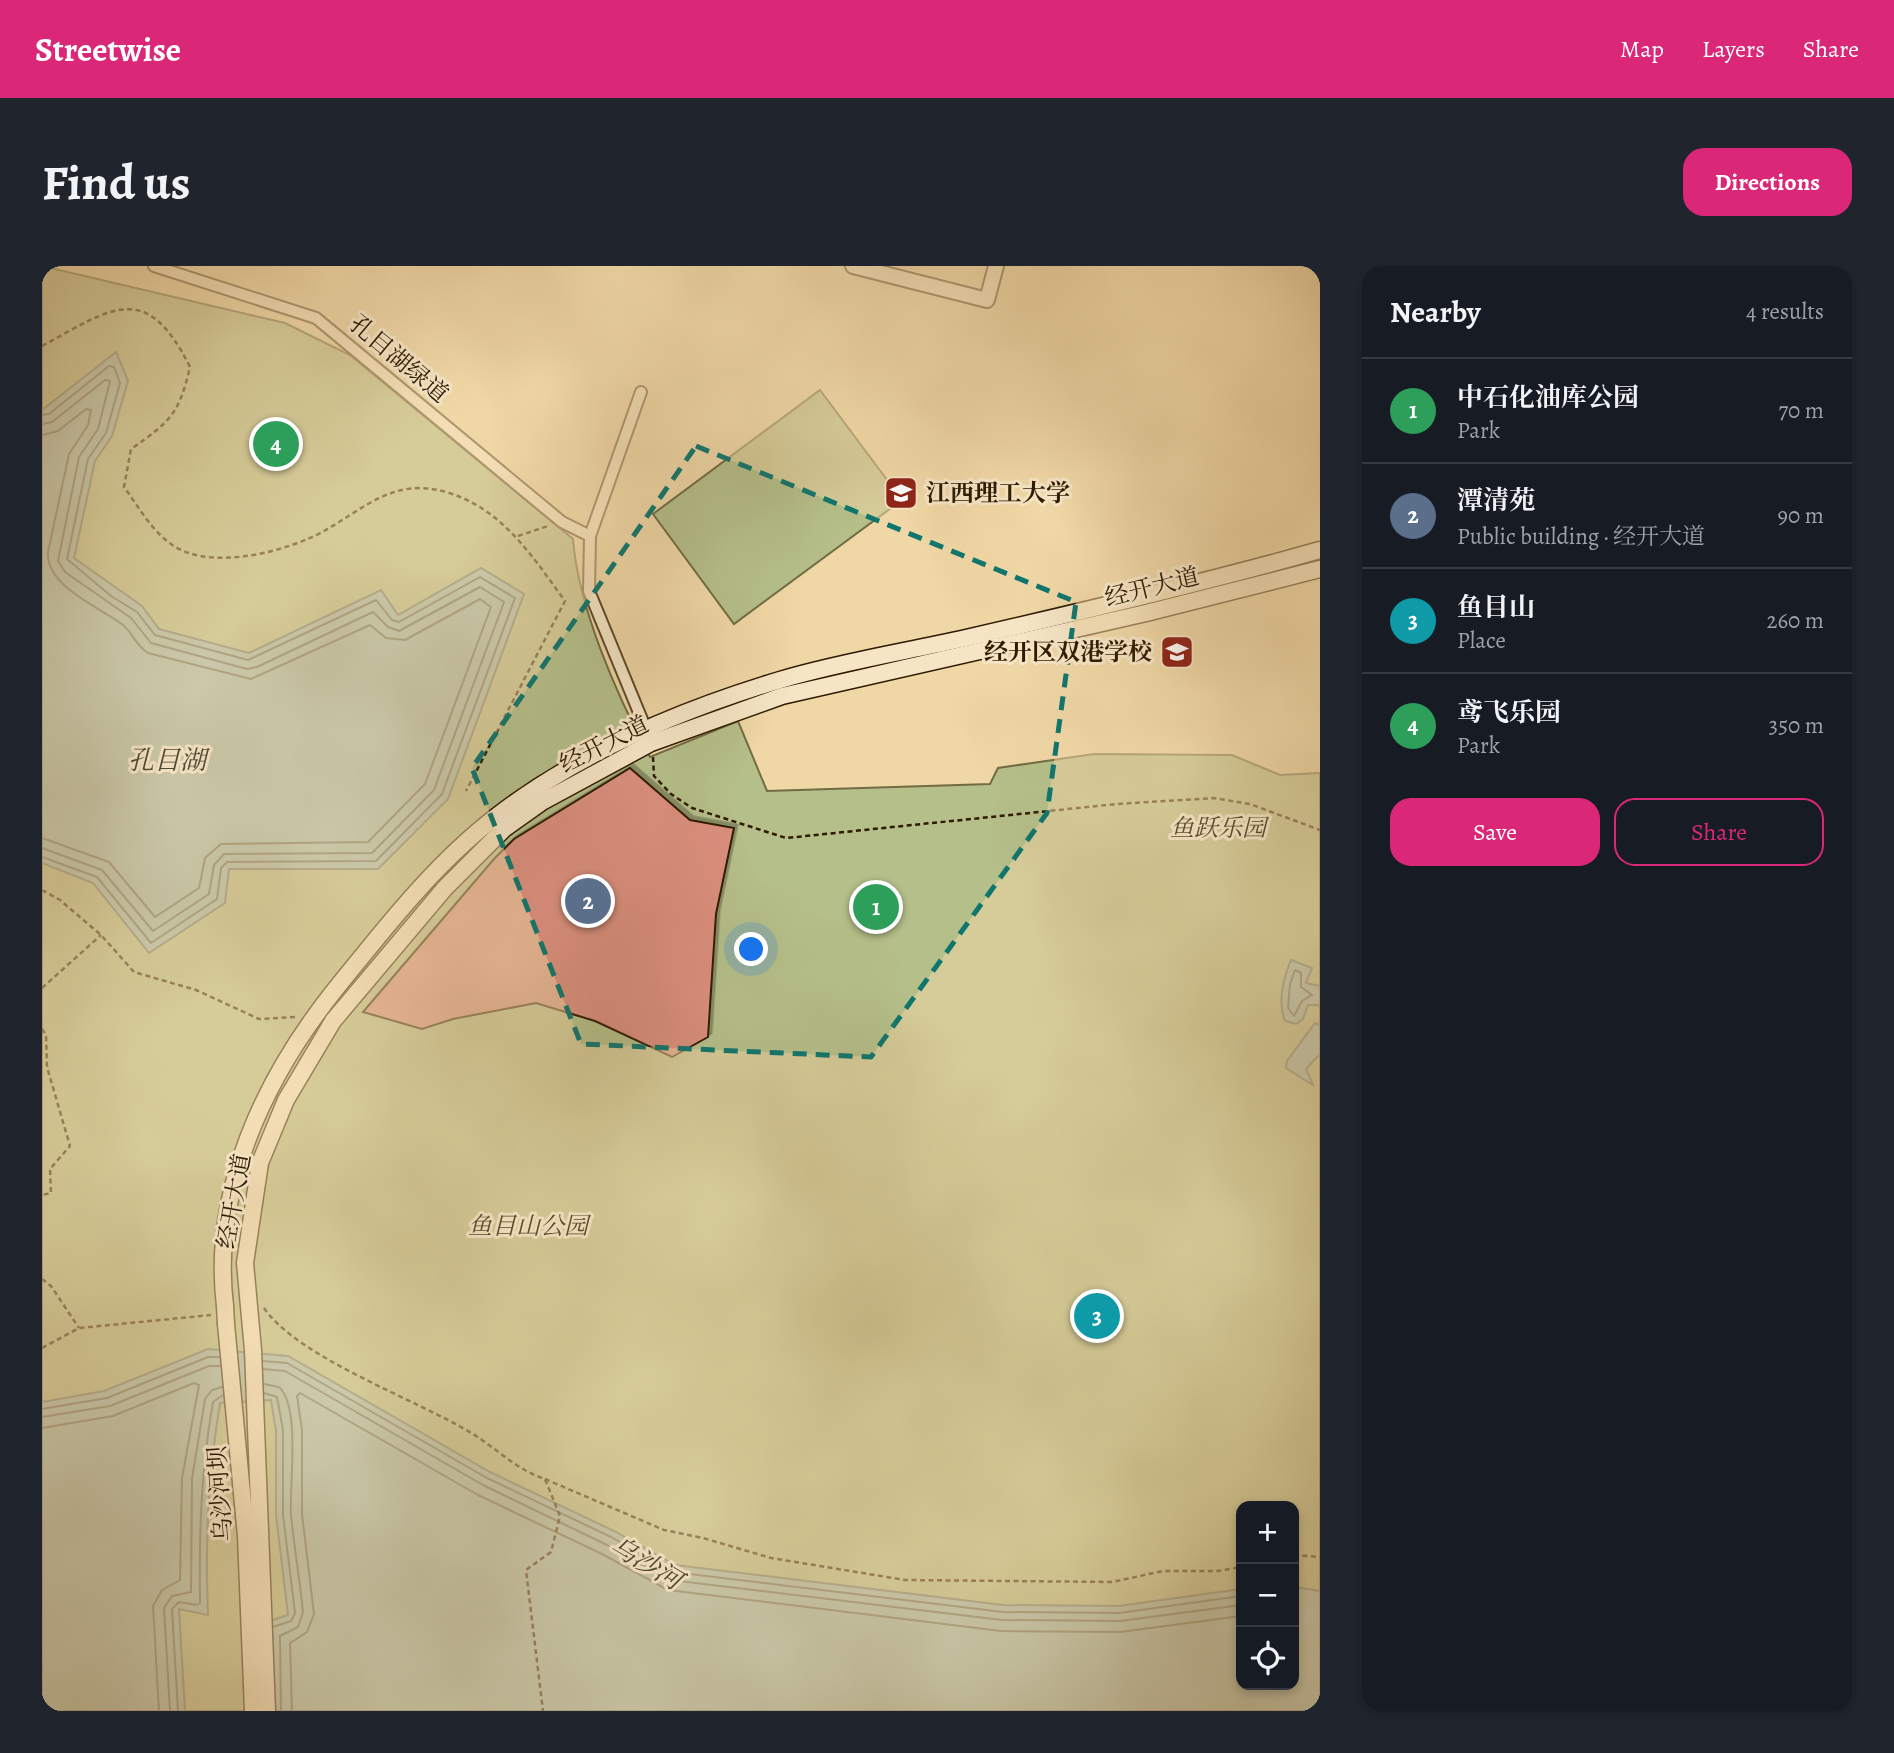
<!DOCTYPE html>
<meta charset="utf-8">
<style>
:root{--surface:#171b24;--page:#20242c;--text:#f1f3f6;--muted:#9ea1a6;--line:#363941;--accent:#db2777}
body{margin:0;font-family:Alegreya,"Noto Serif SC",serif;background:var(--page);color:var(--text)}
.controls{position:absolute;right:21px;bottom:21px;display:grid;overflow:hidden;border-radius:14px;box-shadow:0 4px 10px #0003}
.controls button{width:63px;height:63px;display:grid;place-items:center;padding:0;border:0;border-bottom:2px solid var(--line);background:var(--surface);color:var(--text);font:35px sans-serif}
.you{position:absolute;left:710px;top:684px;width:24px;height:24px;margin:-18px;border:5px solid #fff;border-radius:50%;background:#1a73e8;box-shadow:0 0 0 10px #1a73e833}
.badge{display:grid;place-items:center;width:46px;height:46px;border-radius:50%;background:var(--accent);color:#fff;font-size:23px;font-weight:700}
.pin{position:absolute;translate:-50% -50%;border:4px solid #fff;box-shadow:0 2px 7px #0006}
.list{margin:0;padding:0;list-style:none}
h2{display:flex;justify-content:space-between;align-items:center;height:91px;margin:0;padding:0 28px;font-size:30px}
h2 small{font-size:23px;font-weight:400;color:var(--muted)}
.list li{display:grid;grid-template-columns:46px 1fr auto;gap:21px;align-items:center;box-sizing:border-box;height:105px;padding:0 28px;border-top:2px solid var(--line)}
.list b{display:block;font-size:26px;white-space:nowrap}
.list p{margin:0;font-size:23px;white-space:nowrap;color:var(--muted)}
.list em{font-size:23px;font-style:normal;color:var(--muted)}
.actions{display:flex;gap:14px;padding:21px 28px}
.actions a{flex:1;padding:16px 0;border:2px solid var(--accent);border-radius:21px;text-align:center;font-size:24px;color:var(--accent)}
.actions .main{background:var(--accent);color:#fff}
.icon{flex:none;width:38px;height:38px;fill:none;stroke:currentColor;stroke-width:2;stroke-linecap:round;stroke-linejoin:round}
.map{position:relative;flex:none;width:1278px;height:1445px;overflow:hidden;border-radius:21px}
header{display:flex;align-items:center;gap:42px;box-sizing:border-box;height:98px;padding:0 35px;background:var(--accent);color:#fff}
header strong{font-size:33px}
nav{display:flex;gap:38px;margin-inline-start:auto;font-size:24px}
.intro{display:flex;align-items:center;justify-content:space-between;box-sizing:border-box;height:168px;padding:0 42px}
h1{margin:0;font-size:49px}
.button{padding:18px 32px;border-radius:21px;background:var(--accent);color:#fff;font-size:24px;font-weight:700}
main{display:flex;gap:42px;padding:0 42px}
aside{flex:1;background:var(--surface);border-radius:21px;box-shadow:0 4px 10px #0003}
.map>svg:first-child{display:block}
.green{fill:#b5bf8a;stroke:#726c45;stroke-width:2;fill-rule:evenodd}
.water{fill:#9db8b0;stroke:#71796a;stroke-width:2}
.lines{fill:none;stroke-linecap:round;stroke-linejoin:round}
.shore{stroke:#666958;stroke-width:2}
.building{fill:#db8f7e;stroke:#2f1a00;stroke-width:2;filter:url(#shadow)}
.minor-casing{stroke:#5f492a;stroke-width:14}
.tertiary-casing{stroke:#5f492a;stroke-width:18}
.secondary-casing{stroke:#2f1a00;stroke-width:19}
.path{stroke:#2f1a00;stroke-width:2.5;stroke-dasharray:5 3.5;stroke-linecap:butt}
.minor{stroke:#f5e5c5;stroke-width:10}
.tertiary{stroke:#f5e5c5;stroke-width:14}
.secondary{stroke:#f5e5c5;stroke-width:16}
.secondary-bridge-casing{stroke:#2f1a00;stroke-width:19;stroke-linecap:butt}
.secondary-bridge{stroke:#f5e5c5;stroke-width:16}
.marked{fill:none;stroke:#0f766e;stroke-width:5;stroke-dasharray:14 9;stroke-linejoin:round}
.labels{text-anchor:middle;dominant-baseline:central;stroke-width:6;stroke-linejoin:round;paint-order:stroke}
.street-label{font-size:24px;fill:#2f1a00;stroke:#f5e5c5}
.poi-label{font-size:24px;font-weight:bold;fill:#2f1a00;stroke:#f5e5c5;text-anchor:start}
.park-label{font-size:24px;font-style:italic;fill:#574c29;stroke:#f5e5c5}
.water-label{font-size:26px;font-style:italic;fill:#504935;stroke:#f5e5c5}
</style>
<header>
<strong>Streetwise</strong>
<nav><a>Map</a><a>Layers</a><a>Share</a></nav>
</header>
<div class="intro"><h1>Find us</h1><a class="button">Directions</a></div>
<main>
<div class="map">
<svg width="1278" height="1445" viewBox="0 0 1278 1445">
<defs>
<filter id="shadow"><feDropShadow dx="3.5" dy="-3.5" stdDeviation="0" flood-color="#0004"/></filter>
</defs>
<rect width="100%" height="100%" fill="#f0d7a6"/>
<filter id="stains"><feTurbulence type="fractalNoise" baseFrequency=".00286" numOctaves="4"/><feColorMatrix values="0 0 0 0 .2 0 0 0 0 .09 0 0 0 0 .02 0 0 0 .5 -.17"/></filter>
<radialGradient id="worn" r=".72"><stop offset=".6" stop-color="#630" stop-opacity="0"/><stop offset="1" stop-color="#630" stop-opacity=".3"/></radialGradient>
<g class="green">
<path d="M 0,0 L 243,57 L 308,89 L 531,273 C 536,341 575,430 608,491 L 696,455 L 725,525 L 948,518 L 956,502 L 1052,488 L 1190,489 L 1238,509 L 1278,507 L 1278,1445 L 0,1445 ZM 1199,1240 L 1252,1240 L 1252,1419 L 1199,1419 Z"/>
<path d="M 778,124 L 860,234 L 692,358 L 611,248 Z"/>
</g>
<g class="water">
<path d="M 74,86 L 86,115 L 70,170 L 53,195 L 32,292 L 100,340 L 117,363 L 207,387 L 339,324 L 356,349 L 439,302 L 482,328 L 406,533 L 336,603 L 187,603 L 183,637 L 107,687 L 51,617 L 0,597 L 0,144 Z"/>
<path d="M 1249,694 L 1270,702 L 1264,717 L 1278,720 L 1278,742 L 1276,739 L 1266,739 L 1261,753 L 1254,758 L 1243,755 C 1235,735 1241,713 1249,694 Z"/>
<path d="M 1273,757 L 1278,759 L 1278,788 L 1264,803 L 1271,819 L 1244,802 L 1245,795 Z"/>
<path d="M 166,1083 L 246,1090 L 448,1206 L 572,1265 L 633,1299 L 961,1339 L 1077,1340 L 1199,1323 L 1199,1419 L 1252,1419 L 1252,1321 L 1278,1325 L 1278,1445 L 223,1445 L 222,1357 L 246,1349 L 234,1249 L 234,1165 L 229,1134 L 178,1137 C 166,1211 163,1273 166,1349 L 137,1343 L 143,1445 L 0,1445 L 0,1136 L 62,1125 Z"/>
</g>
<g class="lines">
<g class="shore">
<path d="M 0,149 L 7,148 L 67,100 L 72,101 L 78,117 L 64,167 L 46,193 L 25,293 L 69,330 L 95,346 L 113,369 L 206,394 L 334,334 L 350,354 L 357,356 L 438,311 L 473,332 L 400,528 L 334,595 L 185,596 L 179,602 L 175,633 L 109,677 L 55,611 L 0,591"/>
<path d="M 0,158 L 10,156 L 63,114 L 68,115 L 56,163 L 37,191 L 16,295 L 23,306 L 89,352 L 109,377 L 205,403 L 215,401 L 331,346 L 346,361 L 357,365 L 438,321 L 462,336 L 392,524 L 330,587 L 182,588 L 172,599 L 167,628 L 111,665 L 60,604 L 0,582"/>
<path d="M 0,169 L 16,165 L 44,143 L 49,144 L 46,159 L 27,188 L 6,286 C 3,320 58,341 81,359 C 91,367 94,380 106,387 L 209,413 L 328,359 L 344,372 L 363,374 L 438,333 L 449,341 L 383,518 L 326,576 L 179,578 L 163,592 L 157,622 L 113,651 L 67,596 L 0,572"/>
<path d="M 1253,704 L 1259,707 L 1259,721 L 1270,729 L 1260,735 L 1252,750 L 1246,742 L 1248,718 Z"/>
<path d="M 221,1095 L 245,1097 L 445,1212 L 569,1271 L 631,1306 L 961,1346 L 1077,1347 L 1199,1330"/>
<path d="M 221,1103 L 243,1105 L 441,1219 L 565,1279 L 628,1314 L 960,1354 L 1078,1355 L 1199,1339"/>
<path d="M 222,1118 L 237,1121 C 259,1141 247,1219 249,1249 C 252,1281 258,1314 261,1346 L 256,1361 L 238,1370 L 239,1445"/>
<path d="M 222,1127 L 235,1131 L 241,1164 L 241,1249 L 253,1347 L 249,1355 L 231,1361"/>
<path d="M 0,1143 L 65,1132 L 166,1091 L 177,1091"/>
<path d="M 0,1151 L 68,1140 L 167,1100 L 178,1100"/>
<path d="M 0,1162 L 71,1150 L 152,1117 L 157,1119 L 140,1212 L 138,1314 L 120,1324 L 111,1340 L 117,1445"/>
<path d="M 128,1445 L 122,1342 L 130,1330 L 149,1326 L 150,1213 L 163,1133 L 170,1124 L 180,1121"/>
<path d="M 136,1445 L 130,1343 L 137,1336 L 155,1339 L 158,1337 C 157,1268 159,1203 171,1136 L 181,1129"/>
<path d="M 250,1445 L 248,1377 L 265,1366 L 272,1348 L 260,1248 L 260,1164 L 255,1130 L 258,1127 L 436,1229 L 560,1288 L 626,1324 L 959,1365 L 1078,1366 L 1199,1350"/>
</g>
</g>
<path class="building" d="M 588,502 L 648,554 L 692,562 L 674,648 L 666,771 L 630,791 L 553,755 L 494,737 L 411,753 L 380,763 L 321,746 L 452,593 L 472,573 Z"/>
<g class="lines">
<defs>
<g id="minor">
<path d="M 112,0 L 274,52 L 520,256 L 548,270"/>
<path d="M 599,126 L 548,270 L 547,325 L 603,461"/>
</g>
<path id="tertiary" d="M 811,0 L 945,34 L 954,0"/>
<g id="secondary">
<path d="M 183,1040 C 169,925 222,813 292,725 C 342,663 393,597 456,549 C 540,485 638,444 738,414 C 798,396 862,386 924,372 C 1042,345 1161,317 1278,284"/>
<path d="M 184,1058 L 204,1270 L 211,1445"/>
<path d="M 225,1445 L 211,1084 L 203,997 L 218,897 L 244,834 L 291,755 L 403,622 L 462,563 L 500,536 L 609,477 L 740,430 L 1104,347 L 1278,303"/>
</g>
</defs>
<use href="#minor" class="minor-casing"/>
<use href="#tertiary" class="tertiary-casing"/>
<use href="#secondary" class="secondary-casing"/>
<g class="path">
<path d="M 0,80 C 70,42 104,13 148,101 C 137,148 129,155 89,183 L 82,221 C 96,240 109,264 129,278 C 167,306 244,286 282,265 C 323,242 352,211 404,226 C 460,242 490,290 523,335 L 424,525"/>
<path d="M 476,270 L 506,260"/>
<path d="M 611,491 L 612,510 L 629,528 L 650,542 L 744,572 L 1075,538 L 1172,532 L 1208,538 L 1278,564"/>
<path d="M 0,624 L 18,634 L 59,669 L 92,706 L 154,724 L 217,753 L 255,751"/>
<path d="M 0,722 L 59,669"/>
<path d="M 0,763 L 4,769 L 5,801 L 28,880 L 8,903 L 9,927 L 0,929"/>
<path d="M 0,1013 L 9,1020 L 37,1062"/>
<path d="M 222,1042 C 256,1092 376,1134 431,1168 C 455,1183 475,1204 503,1213 L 518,1250 L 509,1286 L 484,1304 L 501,1445"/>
<path d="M 0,1082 L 37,1062 L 169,1049"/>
<path d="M 503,1213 L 622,1264 L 661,1272 L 729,1292 L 863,1314 L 1070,1316 L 1121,1305 L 1176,1305 L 1199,1301"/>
<path d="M 1252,1289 L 1278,1291"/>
</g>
<use href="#minor" class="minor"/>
<use href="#tertiary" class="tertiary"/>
<use href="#secondary" class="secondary"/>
<defs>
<path id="secondary-bridge" d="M 183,1040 L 184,1058"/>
</defs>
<use href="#secondary-bridge" class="secondary-bridge-casing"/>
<use href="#secondary-bridge" class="secondary-bridge"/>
</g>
<path d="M0 0H1278V1445H0ZM 654,180 L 1034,336 L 1005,547 L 829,791 L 539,778 L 430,502 Z" fill="#f0d7a6" fill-opacity=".55" fill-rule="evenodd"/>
<path class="marked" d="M 654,180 L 1034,336 L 1005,547 L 829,791 L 539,778 L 430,502 Z"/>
<defs>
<symbol id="university-square" viewBox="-11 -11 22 22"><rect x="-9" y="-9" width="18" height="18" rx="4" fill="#8f2418" stroke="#f5e5c5"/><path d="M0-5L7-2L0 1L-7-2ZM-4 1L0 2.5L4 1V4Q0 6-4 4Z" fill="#fff"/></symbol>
<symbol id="school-square" viewBox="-11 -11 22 22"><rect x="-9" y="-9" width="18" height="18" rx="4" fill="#8f2418" stroke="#f5e5c5"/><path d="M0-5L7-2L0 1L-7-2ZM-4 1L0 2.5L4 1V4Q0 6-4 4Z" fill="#fff"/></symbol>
</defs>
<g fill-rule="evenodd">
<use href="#university-square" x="840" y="208" width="38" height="38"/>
<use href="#school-square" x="1116" y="367" width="38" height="38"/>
</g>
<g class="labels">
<g class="street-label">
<text transform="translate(357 93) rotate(40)">孔目湖绿道</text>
<text transform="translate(1110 321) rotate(-14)">经开大道</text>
<text transform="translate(562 478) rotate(-27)">经开大道</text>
<text transform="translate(192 935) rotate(-80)">经开大道</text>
<text transform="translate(178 1228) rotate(-94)">乌沙河坝</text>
</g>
<g class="poi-label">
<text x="884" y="227">江西理工大学</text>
<text x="1110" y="386" text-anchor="end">经开区双港学校</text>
</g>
<g class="park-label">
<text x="1176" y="562">鱼跃乐园</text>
<text x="486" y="960">鱼目山公园</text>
</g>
<g class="water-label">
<text x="125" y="494">孔目湖</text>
<text transform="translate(604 1297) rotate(31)">乌沙河</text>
</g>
</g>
<rect width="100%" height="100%" filter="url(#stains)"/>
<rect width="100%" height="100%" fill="url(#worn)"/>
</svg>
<div class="controls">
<button>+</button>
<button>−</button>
<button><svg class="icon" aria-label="locate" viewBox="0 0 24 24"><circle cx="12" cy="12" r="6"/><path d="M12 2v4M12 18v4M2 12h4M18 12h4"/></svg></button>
</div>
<div class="you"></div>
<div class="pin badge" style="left:834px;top:641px;background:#2e9e5b">1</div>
<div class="pin badge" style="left:546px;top:635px;background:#5c6f8a">2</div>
<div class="pin badge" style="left:1055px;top:1050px;background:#0f9aa8">3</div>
<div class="pin badge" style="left:234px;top:178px;background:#2e9e5b">4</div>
</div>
<aside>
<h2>Nearby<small>4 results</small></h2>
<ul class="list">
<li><span class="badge" style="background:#2e9e5b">1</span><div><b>中石化油库公园</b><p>Park</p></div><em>70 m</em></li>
<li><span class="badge" style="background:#5c6f8a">2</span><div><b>潭清苑</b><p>Public building · 经开大道</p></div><em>90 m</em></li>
<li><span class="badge" style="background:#0f9aa8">3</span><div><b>鱼目山</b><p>Place</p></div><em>260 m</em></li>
<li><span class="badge" style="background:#2e9e5b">4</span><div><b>鸢飞乐园</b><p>Park</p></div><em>350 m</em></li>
</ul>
<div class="actions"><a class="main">Save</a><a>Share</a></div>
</aside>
</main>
